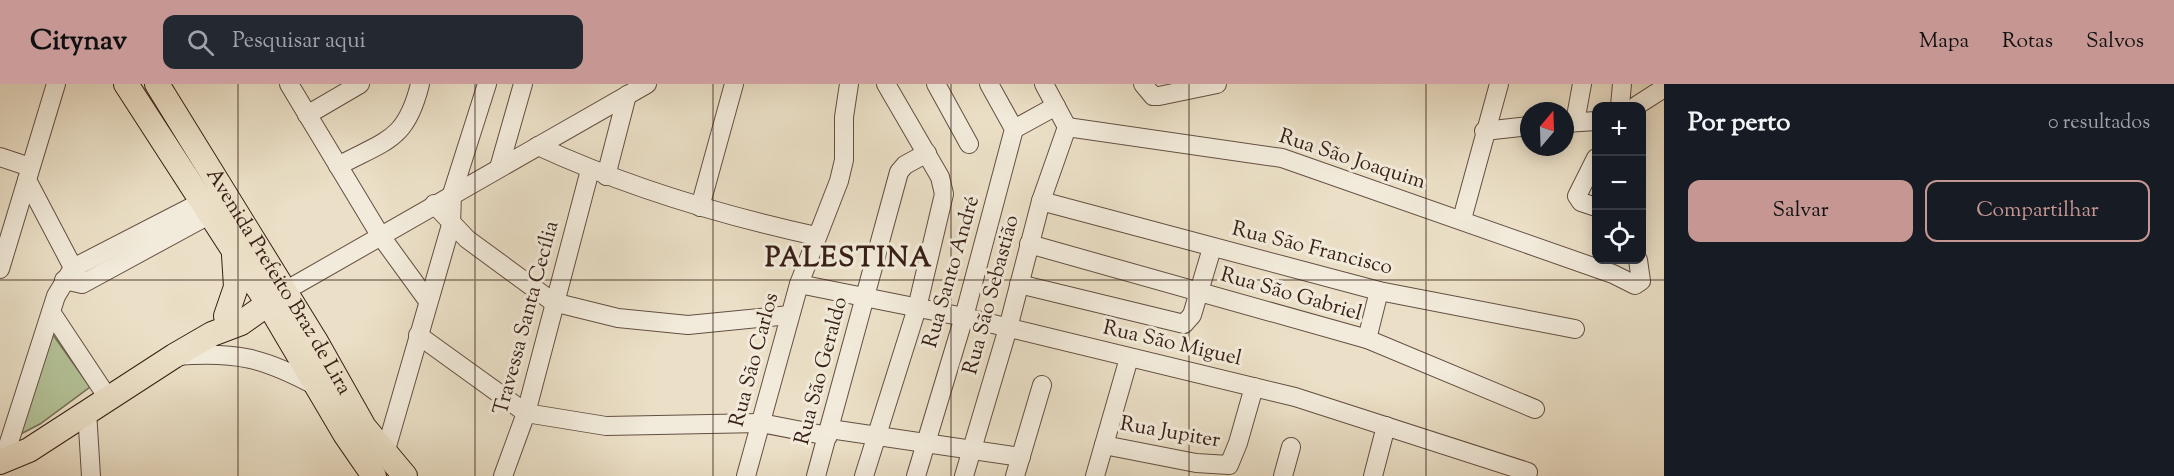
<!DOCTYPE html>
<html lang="pt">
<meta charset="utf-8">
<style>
:root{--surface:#171b24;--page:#242831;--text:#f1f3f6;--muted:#9ea1a6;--line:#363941;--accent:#c59692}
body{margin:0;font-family:"Sorts Mill Goudy",serif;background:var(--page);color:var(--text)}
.controls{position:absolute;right:18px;top:18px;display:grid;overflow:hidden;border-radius:12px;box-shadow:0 3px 15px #0003}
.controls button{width:54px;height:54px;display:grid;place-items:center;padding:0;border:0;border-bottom:2px solid var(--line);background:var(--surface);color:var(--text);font:30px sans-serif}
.compass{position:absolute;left:1520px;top:18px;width:54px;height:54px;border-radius:50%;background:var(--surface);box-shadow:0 3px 15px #0003;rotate:19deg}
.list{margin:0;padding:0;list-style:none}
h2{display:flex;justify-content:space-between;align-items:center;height:78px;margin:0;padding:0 24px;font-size:26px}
h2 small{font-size:20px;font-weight:400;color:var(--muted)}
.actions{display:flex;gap:12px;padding:18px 24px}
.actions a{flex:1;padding:14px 0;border:2px solid var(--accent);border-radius:12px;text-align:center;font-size:21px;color:var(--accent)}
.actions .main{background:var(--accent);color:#111}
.icon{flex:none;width:33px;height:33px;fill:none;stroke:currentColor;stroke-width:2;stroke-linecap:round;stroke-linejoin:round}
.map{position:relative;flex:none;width:1664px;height:392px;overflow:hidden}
header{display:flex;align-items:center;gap:36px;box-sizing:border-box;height:84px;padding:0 30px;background:var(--accent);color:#111}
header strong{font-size:28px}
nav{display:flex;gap:33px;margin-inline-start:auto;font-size:21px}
.search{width:420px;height:54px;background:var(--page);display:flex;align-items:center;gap:15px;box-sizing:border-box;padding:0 21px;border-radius:12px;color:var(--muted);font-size:22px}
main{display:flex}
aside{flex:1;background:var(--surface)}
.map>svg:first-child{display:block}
.green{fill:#b4c398;stroke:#767156;stroke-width:1.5}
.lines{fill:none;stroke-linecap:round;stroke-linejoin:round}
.minor-casing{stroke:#644f42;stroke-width:20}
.major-casing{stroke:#371f15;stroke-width:26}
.minor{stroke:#f2ebdb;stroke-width:18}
.major{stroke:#ebe0c7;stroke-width:24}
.grid{fill:none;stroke:#371f15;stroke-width:1.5;stroke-opacity:0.55}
.labels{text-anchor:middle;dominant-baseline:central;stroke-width:6;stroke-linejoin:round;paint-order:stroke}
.street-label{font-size:21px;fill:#371f15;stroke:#f2ebdb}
.district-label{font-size:27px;font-weight:bold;letter-spacing:1.5px;fill:#371f15;stroke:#f2ebdb}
</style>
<header>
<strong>Citynav</strong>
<div class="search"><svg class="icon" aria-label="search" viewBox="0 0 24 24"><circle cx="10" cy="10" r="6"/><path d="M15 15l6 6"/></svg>Pesquisar aqui</div>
<nav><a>Mapa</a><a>Rotas</a><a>Salvos</a></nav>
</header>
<main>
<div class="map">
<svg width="1664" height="392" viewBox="0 0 1664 392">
<rect width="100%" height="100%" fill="#ebe0c7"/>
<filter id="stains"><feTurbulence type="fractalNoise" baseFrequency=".00333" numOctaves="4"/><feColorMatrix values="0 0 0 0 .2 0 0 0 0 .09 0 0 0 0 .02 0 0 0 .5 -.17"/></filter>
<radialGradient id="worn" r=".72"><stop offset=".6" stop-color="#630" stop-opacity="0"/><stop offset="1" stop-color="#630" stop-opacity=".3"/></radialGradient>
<path class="green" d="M 51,248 L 90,303 L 40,340 L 17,352 Z"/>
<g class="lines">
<defs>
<g id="minor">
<path d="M 289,0 L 380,151 L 428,217"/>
<path d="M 936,0 L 969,60"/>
<path d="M 1044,0 L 1067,43"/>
<path d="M 1143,0 L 1153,12 L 1159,12 L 1217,0"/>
<path d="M 1620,22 L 1622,0"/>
<path d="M 1636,22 L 1664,4"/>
<path d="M 307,31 L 360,0"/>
<path d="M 1575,38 L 1582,0"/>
<path d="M 1565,39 L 1596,37"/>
<path d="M 1067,43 L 1282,74 L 1613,190 L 1635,201 L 1641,197 L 1638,176"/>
<path d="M 1014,45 L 1056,22"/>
<path d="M 1484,47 L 1529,42"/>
<path d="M 538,62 C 627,103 720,131 816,152"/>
<path d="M 0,73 L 30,83"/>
<path d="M 1596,74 L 1577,112 L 1581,118 L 1596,123"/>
<path d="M 338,82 C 386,56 406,57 420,0"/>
<path d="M 499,84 L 523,0"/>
<path d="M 606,92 L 627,11"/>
<path d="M 27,96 L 78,193"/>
<path d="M 1041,117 L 1379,207 L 1575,245"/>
<path d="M 434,120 L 467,155 L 553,218 L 618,234 L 688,241 L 790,231"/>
<path d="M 700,123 L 734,0"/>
<path d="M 1462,135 L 1499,0"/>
<path d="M 1029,160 L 1367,255 L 1535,325"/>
<path d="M 0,185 L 56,0"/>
<path d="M 64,196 L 82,200 L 220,125"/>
<path d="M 799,200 L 964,233 L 1295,313 L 1528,388"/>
<path d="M 1019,200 L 1184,240 L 1192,231 L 1212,164"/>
<path d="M 285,207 L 647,0"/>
<path d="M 51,228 L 108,314"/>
<path d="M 418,251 L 526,329 L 606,342 L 761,339 L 828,352"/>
<path d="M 1367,255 L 1379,207"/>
<path d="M 176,272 C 236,267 264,274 316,302"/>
<path d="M 87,327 L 91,392"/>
<path d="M 830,345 L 1021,373"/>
<path d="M 1104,361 L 1196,379 L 1229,381 L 1238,359 L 1254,303"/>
<path d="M 385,369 L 451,141 L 452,110 L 487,0"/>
<path d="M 3,377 L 56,212 L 73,184 L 213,112"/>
<path d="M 503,392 L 526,329 L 590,86"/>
<path d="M 746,392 L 799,200 L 839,97 L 844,76 L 844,33 L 849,0"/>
<path d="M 816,392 L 899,88 L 905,81 L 927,69"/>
<path d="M 864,392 L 917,224 L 944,110 L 940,93 L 886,0"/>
<path d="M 916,392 L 964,233 L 1014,45 L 989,0"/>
<path d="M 964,392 L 1008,244 L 1041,117 L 1067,43"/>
<path d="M 1015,392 L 1042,301"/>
<path d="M 1095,392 L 1129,274"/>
<path d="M 1283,392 L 1291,363"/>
<path d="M 1373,392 L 1386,342"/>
</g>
<g id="major">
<path d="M 126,0 L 269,221 L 345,350 L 374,392"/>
<path id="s1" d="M 157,0 L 315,256 L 364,343 L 405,392"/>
<path d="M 226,232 L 236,203 L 234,171"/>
<path d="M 0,378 L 29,366 L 174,272 L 212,250 L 241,239 L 280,211"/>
</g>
</defs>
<use href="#minor" class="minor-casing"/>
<use href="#major" class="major-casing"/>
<use href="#minor" class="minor"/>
<use href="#major" class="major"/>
</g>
<path class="grid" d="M 238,0 L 238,392M 475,0 L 475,392M 713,0 L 713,392M 951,0 L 951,392M 1189,0 L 1189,392M 1426,0 L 1426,392M 0,196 L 1664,196"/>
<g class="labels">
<g class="street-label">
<text transform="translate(1352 76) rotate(18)">Rua São Joaquim</text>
<text transform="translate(1312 165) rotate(14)">Rua São Francisco</text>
<text transform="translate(952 188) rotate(-74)">Rua Santo André</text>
<text stroke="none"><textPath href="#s1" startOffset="232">Avenida Prefeito Braz de Lira</textPath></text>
<text transform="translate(992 211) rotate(-75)">Rua São Sebastião</text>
<text transform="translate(1291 211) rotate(16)">Rua São Gabriel</text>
<text transform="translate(527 234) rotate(-75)">Travessa Santa Cecília</text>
<text transform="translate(1172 260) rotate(13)">Rua São Miguel</text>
<text transform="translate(755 276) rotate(-75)">Rua São Carlos</text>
<text transform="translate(822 287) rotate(-75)">Rua São Geraldo</text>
<text transform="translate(1170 349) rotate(10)">Rua Jupiter</text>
</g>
<g class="district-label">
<text x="849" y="175">PALESTINA</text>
</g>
</g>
<rect width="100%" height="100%" filter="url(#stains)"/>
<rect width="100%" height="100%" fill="url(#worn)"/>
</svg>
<div class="controls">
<button>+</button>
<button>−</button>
<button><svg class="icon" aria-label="locate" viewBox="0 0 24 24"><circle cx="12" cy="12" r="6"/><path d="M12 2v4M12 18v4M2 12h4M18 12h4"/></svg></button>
</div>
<svg class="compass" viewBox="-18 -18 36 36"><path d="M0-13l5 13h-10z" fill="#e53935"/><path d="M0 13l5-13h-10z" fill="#9ea1a6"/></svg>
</div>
<aside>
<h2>Por perto<small>0 resultados</small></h2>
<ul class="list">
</ul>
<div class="actions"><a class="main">Salvar</a><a>Compartilhar</a></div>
</aside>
</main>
